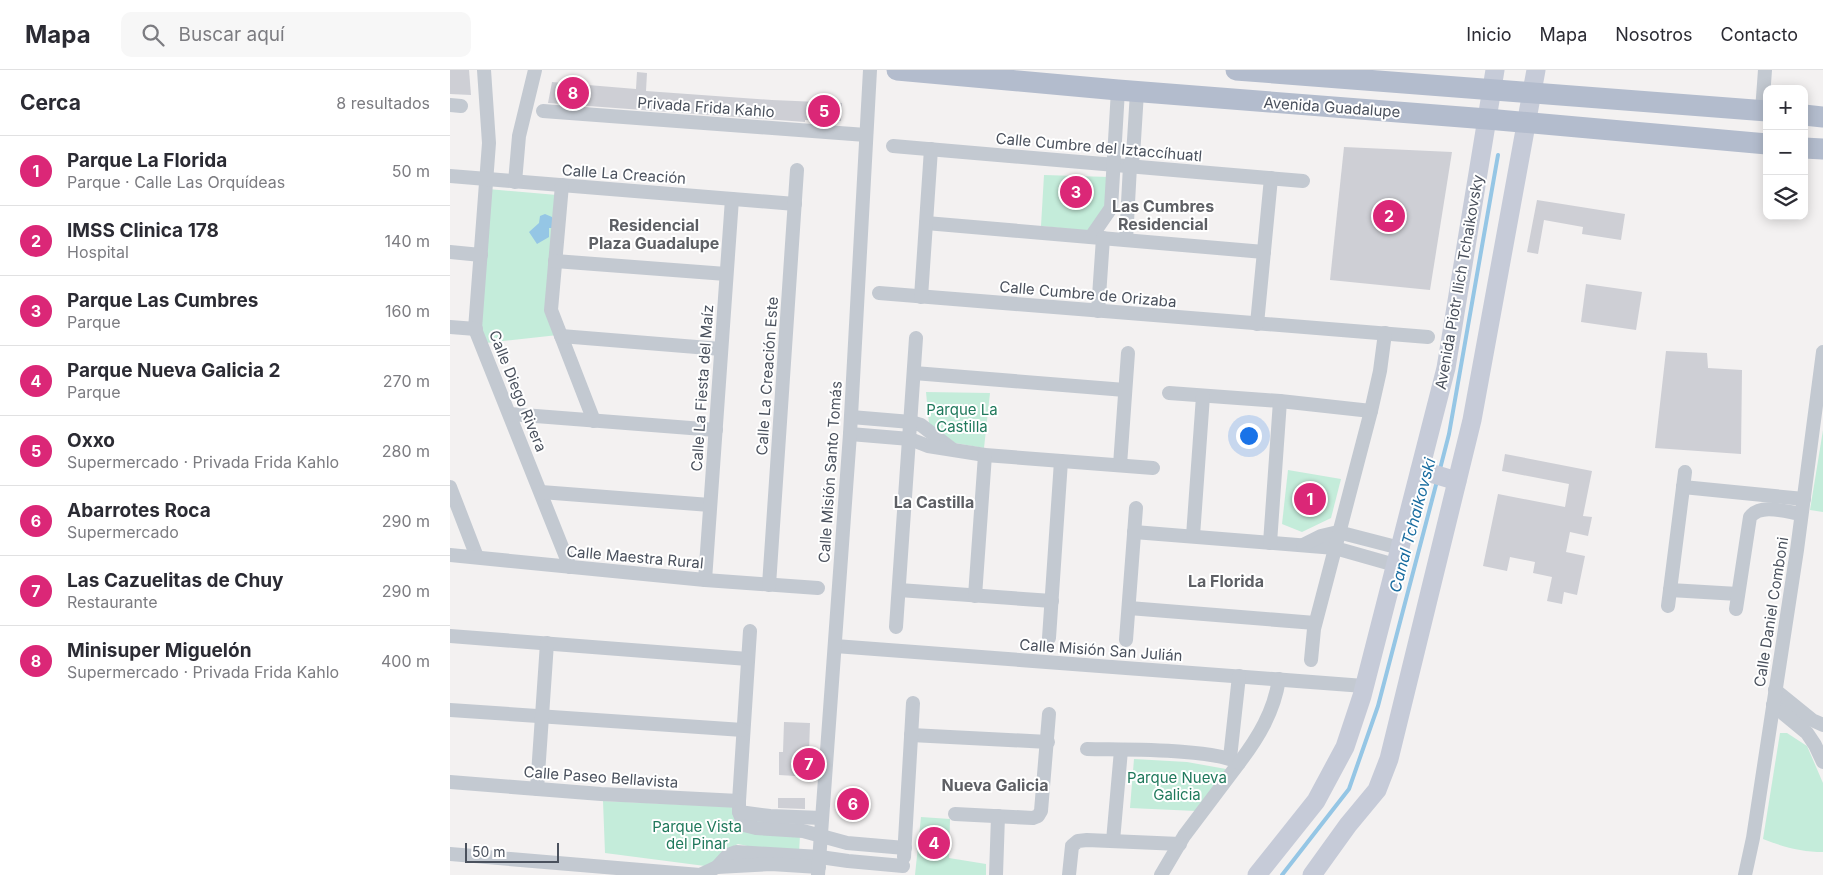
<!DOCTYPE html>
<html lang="es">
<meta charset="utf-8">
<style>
:root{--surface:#fff;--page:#f7f7f7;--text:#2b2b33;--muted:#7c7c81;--line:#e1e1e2;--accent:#db2777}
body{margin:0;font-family:Inter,sans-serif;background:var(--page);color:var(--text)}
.controls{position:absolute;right:15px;top:15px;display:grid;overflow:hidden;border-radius:10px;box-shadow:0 2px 12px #0003}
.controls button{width:45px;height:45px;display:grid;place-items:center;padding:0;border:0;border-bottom:1px solid var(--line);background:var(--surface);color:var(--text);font:25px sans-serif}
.scale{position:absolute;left:15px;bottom:12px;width:94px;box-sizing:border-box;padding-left:5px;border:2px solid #4a515d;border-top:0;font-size:14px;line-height:18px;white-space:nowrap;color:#4a515d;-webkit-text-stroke:4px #fff;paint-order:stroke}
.you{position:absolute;left:798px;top:365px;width:18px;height:18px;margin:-12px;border:4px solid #fff;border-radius:50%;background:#1a73e8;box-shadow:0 0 0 8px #1a73e833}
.badge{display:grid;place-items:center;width:32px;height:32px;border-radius:50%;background:var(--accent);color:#fff;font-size:16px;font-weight:700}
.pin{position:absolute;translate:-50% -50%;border:2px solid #fff;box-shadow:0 1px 5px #0006}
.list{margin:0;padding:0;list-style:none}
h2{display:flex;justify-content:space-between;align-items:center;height:65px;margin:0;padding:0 20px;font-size:21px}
h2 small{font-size:16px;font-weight:400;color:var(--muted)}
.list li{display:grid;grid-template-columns:32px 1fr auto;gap:15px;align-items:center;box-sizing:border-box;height:70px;padding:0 20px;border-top:1px solid var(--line)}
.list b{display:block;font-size:19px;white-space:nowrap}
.list p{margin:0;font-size:16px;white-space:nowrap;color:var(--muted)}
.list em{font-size:16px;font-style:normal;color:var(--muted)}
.icon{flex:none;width:28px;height:28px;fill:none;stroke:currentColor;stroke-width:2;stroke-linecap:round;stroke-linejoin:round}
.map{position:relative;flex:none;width:1373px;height:805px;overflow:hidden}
header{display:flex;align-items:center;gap:30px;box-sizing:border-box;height:70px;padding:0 25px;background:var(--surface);border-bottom:1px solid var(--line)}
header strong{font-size:24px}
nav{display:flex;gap:28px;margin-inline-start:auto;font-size:18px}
.search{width:350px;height:45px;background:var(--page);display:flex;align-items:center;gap:12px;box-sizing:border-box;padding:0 18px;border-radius:10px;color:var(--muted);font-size:19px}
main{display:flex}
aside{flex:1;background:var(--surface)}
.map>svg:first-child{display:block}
.green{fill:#c4ecda}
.water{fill:#95c6e5}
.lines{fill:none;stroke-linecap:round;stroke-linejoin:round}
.stream{stroke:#95c6e5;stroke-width:4}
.building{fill:#cecfd5}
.street{stroke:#c3c9d1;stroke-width:14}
.secondary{stroke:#c6cbd8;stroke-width:19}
.primary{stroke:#b3bccd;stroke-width:21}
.labels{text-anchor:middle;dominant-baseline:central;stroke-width:4;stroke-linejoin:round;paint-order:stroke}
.street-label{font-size:15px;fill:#4a515d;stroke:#fff}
.park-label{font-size:15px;fill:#20795c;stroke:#fff}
.neighbourhood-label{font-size:16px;font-weight:bold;fill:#5e6065;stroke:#fff}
.water-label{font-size:16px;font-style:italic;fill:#1a6da0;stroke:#fff}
</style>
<header>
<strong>Mapa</strong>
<div class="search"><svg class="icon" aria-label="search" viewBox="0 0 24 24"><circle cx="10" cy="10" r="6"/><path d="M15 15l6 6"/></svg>Buscar aquí</div>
<nav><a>Inicio</a><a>Mapa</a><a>Nosotros</a><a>Contacto</a></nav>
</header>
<main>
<aside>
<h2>Cerca<small>8 resultados</small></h2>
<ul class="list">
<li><span class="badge">1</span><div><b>Parque La Florida</b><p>Parque · Calle Las Orquídeas</p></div><em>50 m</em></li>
<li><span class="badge">2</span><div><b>IMSS Clinica 178</b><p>Hospital</p></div><em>140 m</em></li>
<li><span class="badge">3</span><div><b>Parque Las Cumbres</b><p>Parque</p></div><em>160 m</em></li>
<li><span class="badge">4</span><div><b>Parque Nueva Galicia 2</b><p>Parque</p></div><em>270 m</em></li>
<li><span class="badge">5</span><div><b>Oxxo</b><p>Supermercado · Privada Frida Kahlo</p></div><em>280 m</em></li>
<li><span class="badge">6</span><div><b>Abarrotes Roca</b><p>Supermercado</p></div><em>290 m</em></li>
<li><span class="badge">7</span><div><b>Las Cazuelitas de Chuy</b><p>Restaurante</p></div><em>290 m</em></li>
<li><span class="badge">8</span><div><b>Minisuper Miguelón</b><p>Supermercado · Privada Frida Kahlo</p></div><em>400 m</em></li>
</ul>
</aside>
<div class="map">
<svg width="1373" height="805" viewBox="0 0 1373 805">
<rect width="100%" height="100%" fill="#f3f1f1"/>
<g class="green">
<path d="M 594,105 L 659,107 L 658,138 L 639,161 L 591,156 Z"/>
<path d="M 38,119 L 107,125 L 108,265 L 36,273 L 30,259 Z"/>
<path d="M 476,322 L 540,323 L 534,378 L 505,373 L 479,354 Z"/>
<path d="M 1373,360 L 1373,442 L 1360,440 Z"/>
<path d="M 838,400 L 891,409 L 881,448 L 852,462 L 832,454 Z"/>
<path d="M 1330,663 L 1337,663 L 1357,676 L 1373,713 L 1373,782 C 1352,782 1333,777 1313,769 Z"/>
<path d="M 684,689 L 737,692 L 776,699 L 746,741 L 680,738 Z"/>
<path d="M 153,731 L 286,737 L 350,765 L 349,783 L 321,781 L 288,774 L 273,781 L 264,792 L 255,796 L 155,783 Z"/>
<path d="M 471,747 L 500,749 L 499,788 L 536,794 L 536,805 L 465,805 Z"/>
</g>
<path class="water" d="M 95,144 L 102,147 L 104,158 L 99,158 L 99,167 L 87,174 L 79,162 L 89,153 L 90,146 Z"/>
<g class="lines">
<g class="stream">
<path d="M 990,399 L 999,364 L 1048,85"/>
<path d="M 832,805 L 899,719 L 928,636 L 987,411"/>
</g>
</g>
<g class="building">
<path d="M 0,0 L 19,0 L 21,25 L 0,24 Z"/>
<path d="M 187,2 L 197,3 L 196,21 L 322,30 L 392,33 L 391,51 L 355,50 L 355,52 L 98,33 L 102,12 L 186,19 Z"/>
<path d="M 894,77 L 1002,82 L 980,220 L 880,210 Z"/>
<path d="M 1087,130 L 1175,144 L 1171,170 L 1132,164 L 1133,157 L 1094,150 L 1088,184 L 1077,182 Z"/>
<path d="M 1136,214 L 1192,222 L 1186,260 L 1131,252 Z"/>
<path d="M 1216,281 L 1257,283 L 1258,298 L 1292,300 L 1291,384 L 1205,378 Z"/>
<path d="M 1055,384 L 1142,401 L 1133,446 L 1142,447 L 1138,466 L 1120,462 L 1116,482 L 1135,486 L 1127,525 L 1114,522 L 1112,534 L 1097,531 L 1102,507 L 1083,503 L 1085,492 L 1060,487 L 1057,501 L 1033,496 L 1048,424 L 1115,437 L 1119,414 L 1052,401 Z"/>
<path d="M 334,652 L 360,653 L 359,682 L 363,683 L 362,707 L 329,705 L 329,682 L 333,682 Z"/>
<path d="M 396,725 L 418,726 L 418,743 L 396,742 Z"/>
<path d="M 328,728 L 355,728 L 355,739 L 328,738 Z"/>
</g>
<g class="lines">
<g class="street">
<path d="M 34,0 L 39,73 L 25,259 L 120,497"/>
<path d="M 0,35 L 11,36"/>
<path d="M 93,41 L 416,65"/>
<path d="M 1312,41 L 1315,0"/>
<path d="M 443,76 L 853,111"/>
<path d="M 0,106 L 345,134"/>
<path d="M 65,112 L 69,66 L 85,0"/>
<path d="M 112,115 L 101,240 L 144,351"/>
<path d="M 476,153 L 814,182"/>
<path d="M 641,167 L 661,138 L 668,20"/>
<path d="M 676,170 L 680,96 L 683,86 L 687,22"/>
<path d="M 0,182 L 31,185"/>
<path d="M 105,191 L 276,204"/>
<path d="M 429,223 L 978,267"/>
<path d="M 471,227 L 481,79"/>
<path d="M 648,241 L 653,168"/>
<path d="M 807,254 L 821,108"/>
<path d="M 0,257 L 26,259"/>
<path d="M 111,266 L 271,279"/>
<path d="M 464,303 L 675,320"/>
<path d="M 719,323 L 830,331 L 921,341"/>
<path d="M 60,344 L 266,360"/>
<path d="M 401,347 L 461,352 L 471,355 L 502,379"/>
<path d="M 400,364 L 460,369 L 478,376 L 535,385 L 703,398"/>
<path d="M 670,395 L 678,283"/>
<path d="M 0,417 L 27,487"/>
<path d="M 1233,417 L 1354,429"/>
<path d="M 91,422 L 260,435"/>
<path d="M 684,462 L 885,478 L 945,495"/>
<path d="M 743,466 L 753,326"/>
<path d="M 820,473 L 830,331"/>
<path d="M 853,475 L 871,466 L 888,462 L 950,478"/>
<path d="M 0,485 L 255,510 L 368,518"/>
<path d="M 255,510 L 282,129"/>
<path d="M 319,515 L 347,100"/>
<path d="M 449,520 L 602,531"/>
<path d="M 1220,520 L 1288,524"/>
<path d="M 525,526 L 535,385"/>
<path d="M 1218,536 L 1235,402"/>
<path d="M 679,538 L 865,553"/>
<path d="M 1286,539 L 1300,447 C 1311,433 1336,442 1351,444"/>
<path d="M 446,557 L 466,268"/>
<path d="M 300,561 L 289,731 L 289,742 L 294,755 L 306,758 L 353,761 L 397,773 L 455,778"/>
<path d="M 0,566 L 298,589"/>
<path d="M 599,568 L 611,391"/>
<path d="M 676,570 L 686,438"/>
<path d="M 385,576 L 914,616"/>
<path d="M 861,590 L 864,559 L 921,341 L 930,301 L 935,263"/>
<path d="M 1325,620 L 1362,650 L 1373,655"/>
<path d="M 1323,635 L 1357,663 L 1365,675 L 1373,692"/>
<path d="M 0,640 L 293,660"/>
<path d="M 461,665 L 598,672"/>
<path d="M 637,679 C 670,680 764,678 789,693 L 734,766 L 711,805"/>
<path d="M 780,688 L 789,606"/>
<path d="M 789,693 C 808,668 824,642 829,609"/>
<path d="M 0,712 L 151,724 L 289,731"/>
<path d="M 87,719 L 97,573"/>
<path d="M 289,742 L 320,746 L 372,748"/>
<path d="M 505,744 L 583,748 L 588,746 L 591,741 L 599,644"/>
<path d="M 663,771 L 671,680"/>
<path d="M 0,784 L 250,805 L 267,797 L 278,785 L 286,782 L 370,787 L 398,791 L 453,796"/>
<path d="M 454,787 L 463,633"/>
<path d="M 267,797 L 321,794 L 369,797"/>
<path d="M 368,805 L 400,364 L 420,0"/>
<path d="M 546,805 L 548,746"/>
<path d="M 619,805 L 622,776 L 628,771 L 637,770 L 730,774"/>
<path d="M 1295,805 L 1303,768 L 1347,480 L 1373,282"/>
</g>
<g class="secondary">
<path d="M 970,400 L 1007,411"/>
<path d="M 807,805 L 866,731 L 895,677 L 912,626 L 996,298 L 1045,0"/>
<path d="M 862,805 L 898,755 L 927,720 L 939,689 L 1022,350 L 1086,0"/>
</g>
<g class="primary">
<path d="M 447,0 L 668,20 L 1037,49 L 1317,74"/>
<path d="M 786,0 L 1317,41"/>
<path d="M 1354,45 L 1373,47"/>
<path d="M 1354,78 L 1373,79"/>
</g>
</g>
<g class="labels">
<g class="street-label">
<text transform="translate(256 37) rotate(4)">Privada Frida Kahlo</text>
<text transform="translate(882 37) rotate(4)">Avenida Guadalupe</text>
<text transform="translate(649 77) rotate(5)">Calle Cumbre del Iztaccíhuatl</text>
<text transform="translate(174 104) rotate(4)">Calle La Creación</text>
<text transform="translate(1009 212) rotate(-80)">Avenida Piotr Ilich Tchaikovsky</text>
<text transform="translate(638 224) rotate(5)">Calle Cumbre de Orizaba</text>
<text transform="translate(317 306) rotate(-86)">Calle La Creación Este</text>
<text transform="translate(252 318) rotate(-86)">Calle La Fiesta del Maíz</text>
<text transform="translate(68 321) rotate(68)">Calle Diego Rivera</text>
<text transform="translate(380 402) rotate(-86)">Calle Misión Santo Tomás</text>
<text transform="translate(185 487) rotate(5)">Calle Maestra Rural</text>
<text transform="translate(1321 542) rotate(-81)">Calle Daniel Comboni</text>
<text transform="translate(651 580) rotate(4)">Calle Misión San Julián</text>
<text transform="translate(151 707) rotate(4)">Calle Paseo Bellavista</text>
</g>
<g class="park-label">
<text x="512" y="339">Parque La<tspan x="512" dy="17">Castilla</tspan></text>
<text x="727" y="707">Parque Nueva<tspan x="727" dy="17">Galicia</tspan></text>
<text x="247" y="756">Parque Vista<tspan x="247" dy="17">del Pinar</tspan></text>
</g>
<g class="neighbourhood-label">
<text x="713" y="136">Las Cumbres<tspan x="713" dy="18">Residencial</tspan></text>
<text x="204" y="155">Residencial<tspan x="204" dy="18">Plaza Guadalupe</tspan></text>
<text x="484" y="432">La Castilla</text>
<text x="776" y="511">La Florida</text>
<text x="545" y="715">Nueva Galicia</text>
</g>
<g class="water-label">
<text transform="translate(962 455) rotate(-75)">Canal Tchaikovski</text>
</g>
</g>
</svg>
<div class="controls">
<button>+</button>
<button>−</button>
<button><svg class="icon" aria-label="layers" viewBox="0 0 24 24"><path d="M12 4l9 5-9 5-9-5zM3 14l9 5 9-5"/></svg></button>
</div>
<div class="scale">50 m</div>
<div class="you"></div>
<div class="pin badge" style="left:860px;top:429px">1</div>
<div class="pin badge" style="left:939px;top:146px">2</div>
<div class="pin badge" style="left:626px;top:122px">3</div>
<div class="pin badge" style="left:484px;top:773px">4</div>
<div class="pin badge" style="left:374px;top:41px">5</div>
<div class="pin badge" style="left:403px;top:734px">6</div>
<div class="pin badge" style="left:359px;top:694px">7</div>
<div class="pin badge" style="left:123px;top:23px">8</div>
</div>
</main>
